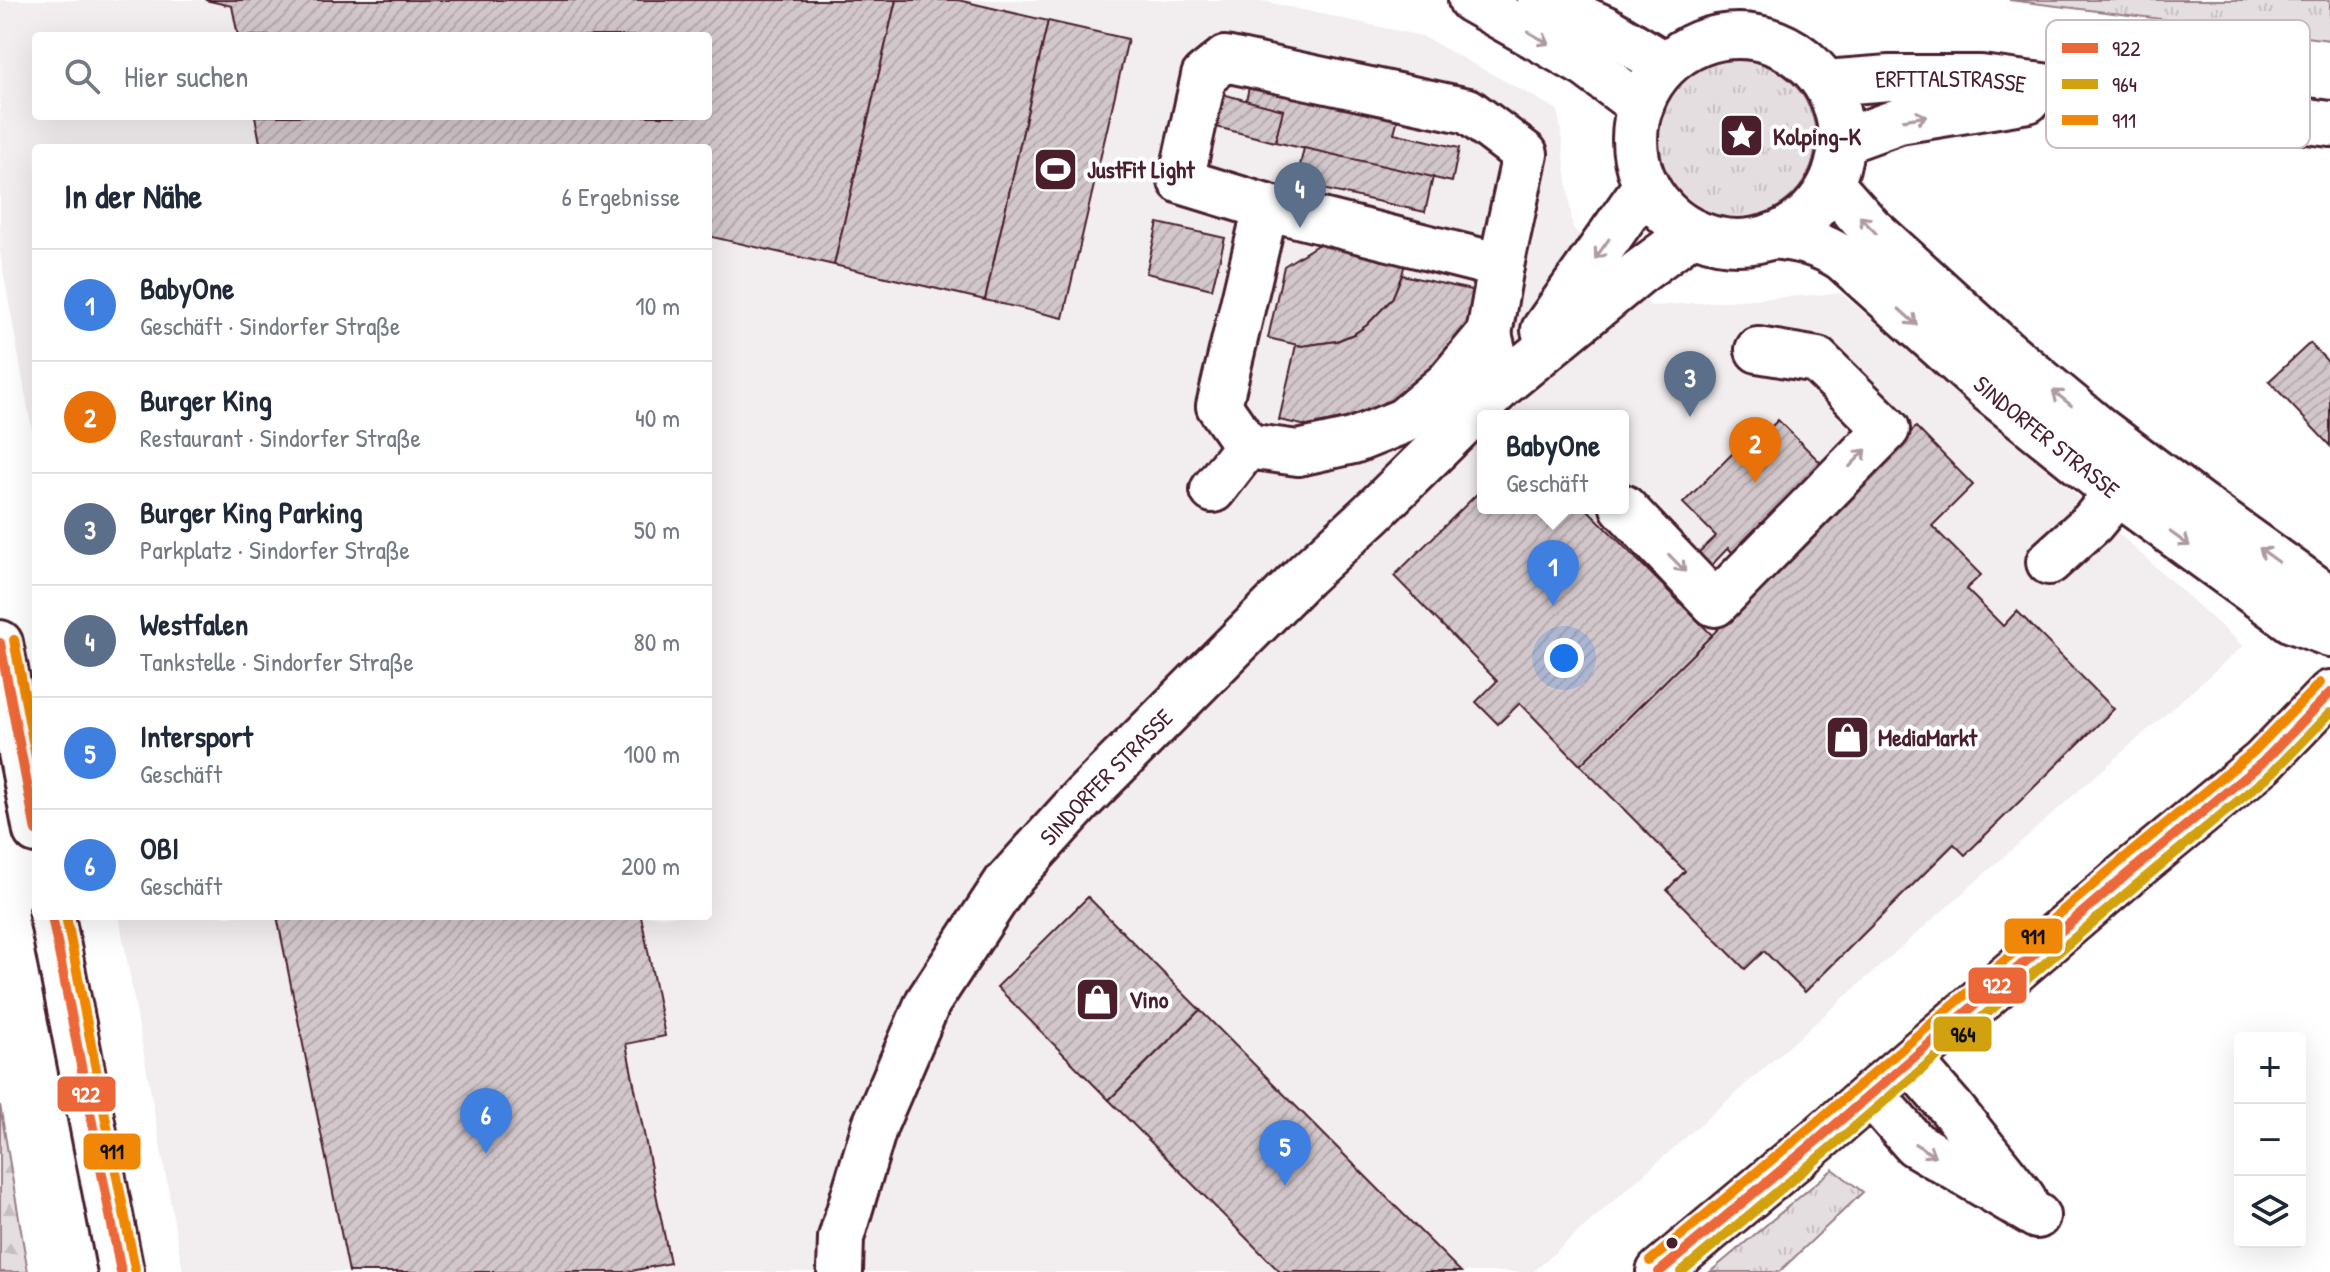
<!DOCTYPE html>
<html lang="de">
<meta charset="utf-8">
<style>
:root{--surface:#fff;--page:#f2f2f3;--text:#1f2937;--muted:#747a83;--line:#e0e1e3;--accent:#4a1f2b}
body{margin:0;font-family:"Patrick Hand",sans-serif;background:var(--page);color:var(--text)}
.controls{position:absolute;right:24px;bottom:24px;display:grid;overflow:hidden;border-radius:8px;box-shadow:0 8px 32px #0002}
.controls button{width:72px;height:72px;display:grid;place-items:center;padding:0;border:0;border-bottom:2px solid var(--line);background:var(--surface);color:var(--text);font:40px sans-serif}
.you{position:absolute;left:1564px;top:658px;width:28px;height:28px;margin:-20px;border:6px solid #fff;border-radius:50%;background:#1a73e8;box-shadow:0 0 0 12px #1a73e833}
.badge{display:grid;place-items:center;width:52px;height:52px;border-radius:50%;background:var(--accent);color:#fff;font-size:26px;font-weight:700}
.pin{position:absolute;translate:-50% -66px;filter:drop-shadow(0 2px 4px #0008)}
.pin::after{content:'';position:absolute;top:42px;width:28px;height:24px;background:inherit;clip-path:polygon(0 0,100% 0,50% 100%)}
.popup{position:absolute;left:1477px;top:410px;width:152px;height:104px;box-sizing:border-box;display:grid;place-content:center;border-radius:8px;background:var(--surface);filter:drop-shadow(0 2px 6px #0005);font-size:26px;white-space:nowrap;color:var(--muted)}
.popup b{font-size:30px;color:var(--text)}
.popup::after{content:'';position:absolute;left:50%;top:100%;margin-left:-16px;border:16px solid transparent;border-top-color:var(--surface)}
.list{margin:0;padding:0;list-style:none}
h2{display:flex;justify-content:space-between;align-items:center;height:104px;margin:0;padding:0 32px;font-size:34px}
h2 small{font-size:26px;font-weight:400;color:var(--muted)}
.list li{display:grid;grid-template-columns:52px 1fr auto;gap:24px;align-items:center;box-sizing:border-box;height:112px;padding:0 32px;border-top:2px solid var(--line)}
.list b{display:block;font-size:30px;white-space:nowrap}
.list p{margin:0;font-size:26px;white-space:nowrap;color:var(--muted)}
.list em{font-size:26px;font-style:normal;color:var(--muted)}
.icon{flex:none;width:44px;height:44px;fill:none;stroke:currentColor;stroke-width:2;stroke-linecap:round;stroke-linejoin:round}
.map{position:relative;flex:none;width:2330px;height:1272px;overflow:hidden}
.search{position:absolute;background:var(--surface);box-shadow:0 8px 32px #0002;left:32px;top:32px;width:680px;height:88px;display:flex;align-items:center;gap:20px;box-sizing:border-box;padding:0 28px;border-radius:8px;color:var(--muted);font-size:30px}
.panel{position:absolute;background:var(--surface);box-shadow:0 8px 32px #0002;left:32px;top:144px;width:680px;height:776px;border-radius:8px}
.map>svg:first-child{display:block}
.built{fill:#f2eeef;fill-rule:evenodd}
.grass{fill:url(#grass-tufts);stroke:#987e86;stroke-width:2}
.forest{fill:url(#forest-firs);stroke:#987e86;stroke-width:2}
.building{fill:url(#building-hatch);stroke:#4a1f2b;stroke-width:2}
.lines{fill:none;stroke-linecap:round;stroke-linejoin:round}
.minor-casing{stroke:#4a1f2b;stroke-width:50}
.major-casing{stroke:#4a1f2b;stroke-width:50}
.minor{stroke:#fff;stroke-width:44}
.major{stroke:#fff;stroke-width:44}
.bus-1-casing{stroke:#fff;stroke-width:16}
.bus-2-casing{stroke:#fff;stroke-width:16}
.bus-3-casing{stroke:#fff;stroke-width:16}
.bus-1{stroke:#ec6738;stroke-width:10}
.bus-2{stroke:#d2a10f;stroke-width:10}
.bus-3{stroke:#f08706;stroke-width:10}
.oneway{stroke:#ae9aa0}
.bus-dot{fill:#4a1f2b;stroke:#fff;stroke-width:3}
.labels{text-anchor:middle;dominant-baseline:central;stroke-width:8;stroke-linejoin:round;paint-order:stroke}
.street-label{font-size:24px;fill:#4a1f2b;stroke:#fff}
.poi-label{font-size:24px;font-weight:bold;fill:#4a1f2b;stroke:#fff;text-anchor:start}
.key{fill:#fff;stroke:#c9bcbf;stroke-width:2}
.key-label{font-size:22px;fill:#4a1f2b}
.line-badge{stroke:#fff;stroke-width:3}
.badge-label{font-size:22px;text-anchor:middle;font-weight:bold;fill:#fff}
.pale-badge-label{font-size:22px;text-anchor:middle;font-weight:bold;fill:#111}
</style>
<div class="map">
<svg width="2330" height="1272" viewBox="0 0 2330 1272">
<defs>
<pattern id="grass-tufts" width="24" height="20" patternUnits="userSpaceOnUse" patternTransform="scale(2)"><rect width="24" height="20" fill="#e5dee0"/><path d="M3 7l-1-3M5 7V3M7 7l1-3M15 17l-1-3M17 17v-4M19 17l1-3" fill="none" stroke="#c6bec0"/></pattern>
<pattern id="forest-firs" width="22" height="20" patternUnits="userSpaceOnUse" patternTransform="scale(2)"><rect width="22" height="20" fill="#e5dee0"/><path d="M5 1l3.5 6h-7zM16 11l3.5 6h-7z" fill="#c6bec0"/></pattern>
<pattern id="building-hatch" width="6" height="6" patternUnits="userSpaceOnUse" patternTransform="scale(2)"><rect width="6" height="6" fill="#d2c7cb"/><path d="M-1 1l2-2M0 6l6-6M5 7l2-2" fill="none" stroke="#b6aaae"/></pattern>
</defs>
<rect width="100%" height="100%" fill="#fff"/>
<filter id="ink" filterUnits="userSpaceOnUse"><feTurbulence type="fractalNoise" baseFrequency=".0125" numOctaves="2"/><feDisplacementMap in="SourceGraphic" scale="16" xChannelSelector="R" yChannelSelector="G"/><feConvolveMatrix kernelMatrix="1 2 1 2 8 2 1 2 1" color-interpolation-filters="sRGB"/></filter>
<g filter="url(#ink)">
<path class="built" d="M 0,0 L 1258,0 L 1422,36 L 1558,110 L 1573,228 L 1651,306 L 1841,293 L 2073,492 L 2243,646 L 1533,1272 L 183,1272 L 119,916 L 708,916 L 708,148 L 36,148 L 36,453 L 0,253 ZM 36,36 L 708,36 L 708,116 L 36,116 ZM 1483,416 L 1623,416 L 1623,508 L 1483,508 Z"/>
<g class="grass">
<path d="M 2009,0 L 2330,0 L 2330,40 Z"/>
<circle cx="1737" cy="139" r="79"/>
<path d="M 1833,1169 L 1863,1192 L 1779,1272 L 1710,1272 Z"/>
</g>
<path class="forest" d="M 0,1105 L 28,1272 L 0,1272 Z"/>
<g class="building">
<path d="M 205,0 L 896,0 L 834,265 L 708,236 L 708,148 L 261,148 L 255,116 L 708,116 L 708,36 L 238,36 L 232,6 Z"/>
<path d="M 896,0 L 958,0 L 1048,21 L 985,300 L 834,265 Z"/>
<path d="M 1048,21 L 1128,39 L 1063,318 L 985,300 Z"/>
<path d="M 1251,78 L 1400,111 L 1394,133 L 1459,148 L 1452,182 L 1275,142 L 1283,110 L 1246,101 Z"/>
<path d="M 1218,93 L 1283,110 L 1275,142 L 1209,125 Z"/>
<path d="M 1304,148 L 1433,177 L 1425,212 L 1296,183 Z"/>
<path d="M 1158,223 L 1225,238 L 1212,289 L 1146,273 Z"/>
<path d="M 1330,237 L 1407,255 L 1402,275 L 1392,299 L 1367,325 L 1354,334 L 1337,341 L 1302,346 L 1268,338 L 1284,266 Z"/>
<path d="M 1402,275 L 1476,291 L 1469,322 L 1440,364 L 1402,395 L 1358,416 L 1307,426 L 1279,420 L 1296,345 L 1302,346 L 1337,341 L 1354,334 L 1367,325 L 1392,299 Z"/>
<path d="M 2310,343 L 2330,364 L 2330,446 L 2269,381 Z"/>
<path d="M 1778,420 L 1825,467 L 1738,558 L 1728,548 L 1705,572 L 1692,559 L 1716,536 L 1683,503 L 1739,447 L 1744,454 Z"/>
<path d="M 1916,427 L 1973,485 L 1932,526 L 1981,575 L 1966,589 L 2003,626 L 2017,611 L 2114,709 L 1965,855 L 1954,844 L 1805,992 L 1764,951 L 1745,969 L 1667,890 L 1685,871 L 1580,765 L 1792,556 L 1789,553 Z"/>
<path d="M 1483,488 L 1483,508 L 1586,508 L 1712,635 L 1580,765 L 1520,703 L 1498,724 L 1476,702 L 1497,681 L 1394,576 Z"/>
<path d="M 1088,897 L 1200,1010 L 1109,1100 L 997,987 Z"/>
<path d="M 277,916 L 641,916 L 665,1036 L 626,1044 L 670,1263 L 627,1272 L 349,1272 Z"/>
<path d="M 1200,1010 L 1461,1272 L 1280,1272 L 1109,1100 Z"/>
</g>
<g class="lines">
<defs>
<g id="minor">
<path d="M 1831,184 L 1870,228 L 2005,351 L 2100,430 L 2197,503 L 2318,590 L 2330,603"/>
<path d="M 1266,207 L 1181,181 L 1204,76 L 1225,59 L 1468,111 L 1525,154 L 1501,266"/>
<path id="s1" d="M 1772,236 C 1797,238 1821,244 1842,258 L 1989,390 L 2117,493 L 2292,620 L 2330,634"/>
<path d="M 1544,330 L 1646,185"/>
<path d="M 1247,446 L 1219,406 L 1266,207 L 1501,266 L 1489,334"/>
<path d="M 1213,490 L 1247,446 L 1298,453 L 1353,441 L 1403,421 L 1448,383 L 1489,334 L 1496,362"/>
<path d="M 1623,507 L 1715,604 L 1887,429 L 1817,360 L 1758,350"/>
<path d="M 2049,562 L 2092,523 L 2117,493"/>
<path d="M 0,643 L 36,831"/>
<path d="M 52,916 L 121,1272"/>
<path d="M 1910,1061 L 1952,1109 L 2023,1198"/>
<path d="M 1871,1094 L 1915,1144 L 2037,1216"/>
<path id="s2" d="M 840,1272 L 841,1238 L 875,1125 L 928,1002 L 1006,883 L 1083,798 L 1304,576 L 1372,513 L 1502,385 L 1638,273 L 1693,232"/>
<path d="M 1659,1272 L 1821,1137 L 2125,876 L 2263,762 L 2330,693"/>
</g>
<g id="major">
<path d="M 1471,0 L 1586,65 L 1641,106"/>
<path d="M 1540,0 L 1606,29 L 1666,65"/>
<circle cx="1738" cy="139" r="103"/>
<path id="s3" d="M 1825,83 L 1890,78 L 1981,78 L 2330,124"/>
<path d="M 1841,142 L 1899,121 L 2028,100"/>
</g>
</defs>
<use href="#minor" class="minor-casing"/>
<use href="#major" class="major-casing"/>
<use href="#minor" class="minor"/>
<use href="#major" class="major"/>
<defs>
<g id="bus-1">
<path d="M 0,643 L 36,831"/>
<path d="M 52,916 L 121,1272"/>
<path d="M 1659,1272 L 1821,1137 L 2125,876 L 2263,762 L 2330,693"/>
</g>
<path id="bus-2" d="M 1681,1272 L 1830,1148 L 2134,887 L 2272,773 L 2330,713"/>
<g id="bus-3">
<path d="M 14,640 L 36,757"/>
<path d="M 66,916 L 135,1269"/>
<path d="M 1650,1261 L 1812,1126 L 2116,865 L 2253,752 L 2320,683"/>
</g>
</defs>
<use href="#bus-1" class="bus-1-casing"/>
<use href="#bus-2" class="bus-2-casing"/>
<use href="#bus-3" class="bus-3-casing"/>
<use href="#bus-1" class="bus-1"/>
<use href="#bus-2" class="bus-2"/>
<use href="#bus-3" class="bus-3"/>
</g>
<defs><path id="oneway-shaft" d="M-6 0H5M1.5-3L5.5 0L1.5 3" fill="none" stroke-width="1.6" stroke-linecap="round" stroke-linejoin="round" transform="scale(2)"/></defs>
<g class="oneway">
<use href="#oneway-shaft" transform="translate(1539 38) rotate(29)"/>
<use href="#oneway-shaft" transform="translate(1915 118) rotate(-9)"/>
<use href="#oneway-shaft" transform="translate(1868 225) rotate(-134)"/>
<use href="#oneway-shaft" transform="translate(1602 249) rotate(125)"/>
<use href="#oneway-shaft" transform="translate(1908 317) rotate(42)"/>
<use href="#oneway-shaft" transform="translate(2062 398) rotate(-141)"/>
<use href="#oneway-shaft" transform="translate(1858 458) rotate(-46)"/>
<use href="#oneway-shaft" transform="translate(2180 539) rotate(36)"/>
<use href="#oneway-shaft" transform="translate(2269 555) rotate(-144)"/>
<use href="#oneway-shaft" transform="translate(1677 563) rotate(46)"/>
<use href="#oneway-shaft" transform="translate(1925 1150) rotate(32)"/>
</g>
</g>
<defs>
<symbol id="sight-square" viewBox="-11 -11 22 22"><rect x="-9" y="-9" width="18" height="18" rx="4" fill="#4a1f2b" stroke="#fff"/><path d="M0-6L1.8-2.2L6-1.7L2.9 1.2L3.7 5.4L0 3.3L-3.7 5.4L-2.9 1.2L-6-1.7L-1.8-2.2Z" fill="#fff"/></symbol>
<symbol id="stadium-square" viewBox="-11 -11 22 22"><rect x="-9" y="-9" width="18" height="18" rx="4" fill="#4a1f2b" stroke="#fff"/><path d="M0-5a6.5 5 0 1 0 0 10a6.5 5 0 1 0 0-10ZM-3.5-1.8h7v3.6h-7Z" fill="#fff"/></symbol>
<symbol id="shop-square" viewBox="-11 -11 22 22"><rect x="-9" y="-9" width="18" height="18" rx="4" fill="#4a1f2b" stroke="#fff"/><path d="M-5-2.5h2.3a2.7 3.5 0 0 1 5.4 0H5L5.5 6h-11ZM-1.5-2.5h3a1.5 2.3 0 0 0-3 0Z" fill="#fff"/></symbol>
</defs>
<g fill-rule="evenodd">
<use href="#sight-square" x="1716" y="110" width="51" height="51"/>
<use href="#stadium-square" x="1030" y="144" width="51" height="51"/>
<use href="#shop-square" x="1822" y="712" width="51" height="51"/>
<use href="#shop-square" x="1072" y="974" width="51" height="51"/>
</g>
<circle class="bus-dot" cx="1672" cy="1243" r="7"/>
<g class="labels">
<g class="street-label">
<text stroke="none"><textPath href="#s3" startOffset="126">ERFTTALSTRASSE</textPath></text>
<text stroke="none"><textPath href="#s1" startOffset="346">SINDORFER STRASSE</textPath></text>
<text stroke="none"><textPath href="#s2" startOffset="574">SINDORFER STRASSE</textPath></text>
</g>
<g class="poi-label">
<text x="1773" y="136">Kolping-K</text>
<text x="1087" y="169">JustFit Light</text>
<text x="1878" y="737">MediaMarkt</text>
<text x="1129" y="999">Vino</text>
</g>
</g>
<rect x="2046" y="20" width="264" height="128" rx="12" class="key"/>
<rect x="2062" y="43" width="36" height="10" fill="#ec6738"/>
<rect x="2062" y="79" width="36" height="10" fill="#d2a10f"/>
<rect x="2062" y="115" width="36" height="10" fill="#f08706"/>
<g class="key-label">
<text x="2112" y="56">922</text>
<text x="2112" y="92">964</text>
<text x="2112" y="128">911</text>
</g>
<g class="line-badge">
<rect x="2003" y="917" width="61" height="38" rx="8" fill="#f08706"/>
<rect x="1967" y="966" width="61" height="39" rx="8" fill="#ec6738"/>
<rect x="1932" y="1015" width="61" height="38" rx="8" fill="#d2a10f"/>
<rect x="56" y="1075" width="61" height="38" rx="8" fill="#ec6738"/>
<rect x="82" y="1132" width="60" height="39" rx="8" fill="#f08706"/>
</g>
<g class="badge-label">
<text x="1997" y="993">922</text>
<text x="86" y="1102">922</text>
</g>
<g class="pale-badge-label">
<text x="2033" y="944">911</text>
<text x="1963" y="1042">964</text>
<text x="112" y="1159">911</text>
</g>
</svg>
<div class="controls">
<button>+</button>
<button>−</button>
<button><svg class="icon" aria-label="layers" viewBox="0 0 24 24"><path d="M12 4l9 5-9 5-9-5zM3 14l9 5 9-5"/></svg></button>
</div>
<div class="you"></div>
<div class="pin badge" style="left:1553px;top:606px;background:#3f7fe0">1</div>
<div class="popup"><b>BabyOne</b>Geschäft</div>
<div class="pin badge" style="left:1755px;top:483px;background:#e8710a">2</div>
<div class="pin badge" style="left:1690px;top:417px;background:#5c6f8a">3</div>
<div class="pin badge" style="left:1300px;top:228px;background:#5c6f8a">4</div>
<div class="pin badge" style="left:1285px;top:1186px;background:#3f7fe0">5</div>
<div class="pin badge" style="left:486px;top:1154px;background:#3f7fe0">6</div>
<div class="search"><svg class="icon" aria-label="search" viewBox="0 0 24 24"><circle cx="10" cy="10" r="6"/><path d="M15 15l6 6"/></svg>Hier suchen</div>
<section class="panel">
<h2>In der Nähe<small>6 Ergebnisse</small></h2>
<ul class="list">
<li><span class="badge" style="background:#3f7fe0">1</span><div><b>BabyOne</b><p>Geschäft · Sindorfer Straße</p></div><em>10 m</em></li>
<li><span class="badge" style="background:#e8710a">2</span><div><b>Burger King</b><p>Restaurant · Sindorfer Straße</p></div><em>40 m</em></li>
<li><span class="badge" style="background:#5c6f8a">3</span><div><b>Burger King Parking</b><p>Parkplatz · Sindorfer Straße</p></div><em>50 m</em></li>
<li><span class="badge" style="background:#5c6f8a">4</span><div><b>Westfalen</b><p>Tankstelle · Sindorfer Straße</p></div><em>80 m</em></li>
<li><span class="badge" style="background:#3f7fe0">5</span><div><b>Intersport</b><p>Geschäft</p></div><em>100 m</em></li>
<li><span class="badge" style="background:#3f7fe0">6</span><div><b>OBI</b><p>Geschäft</p></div><em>200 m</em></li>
</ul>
</section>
</div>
